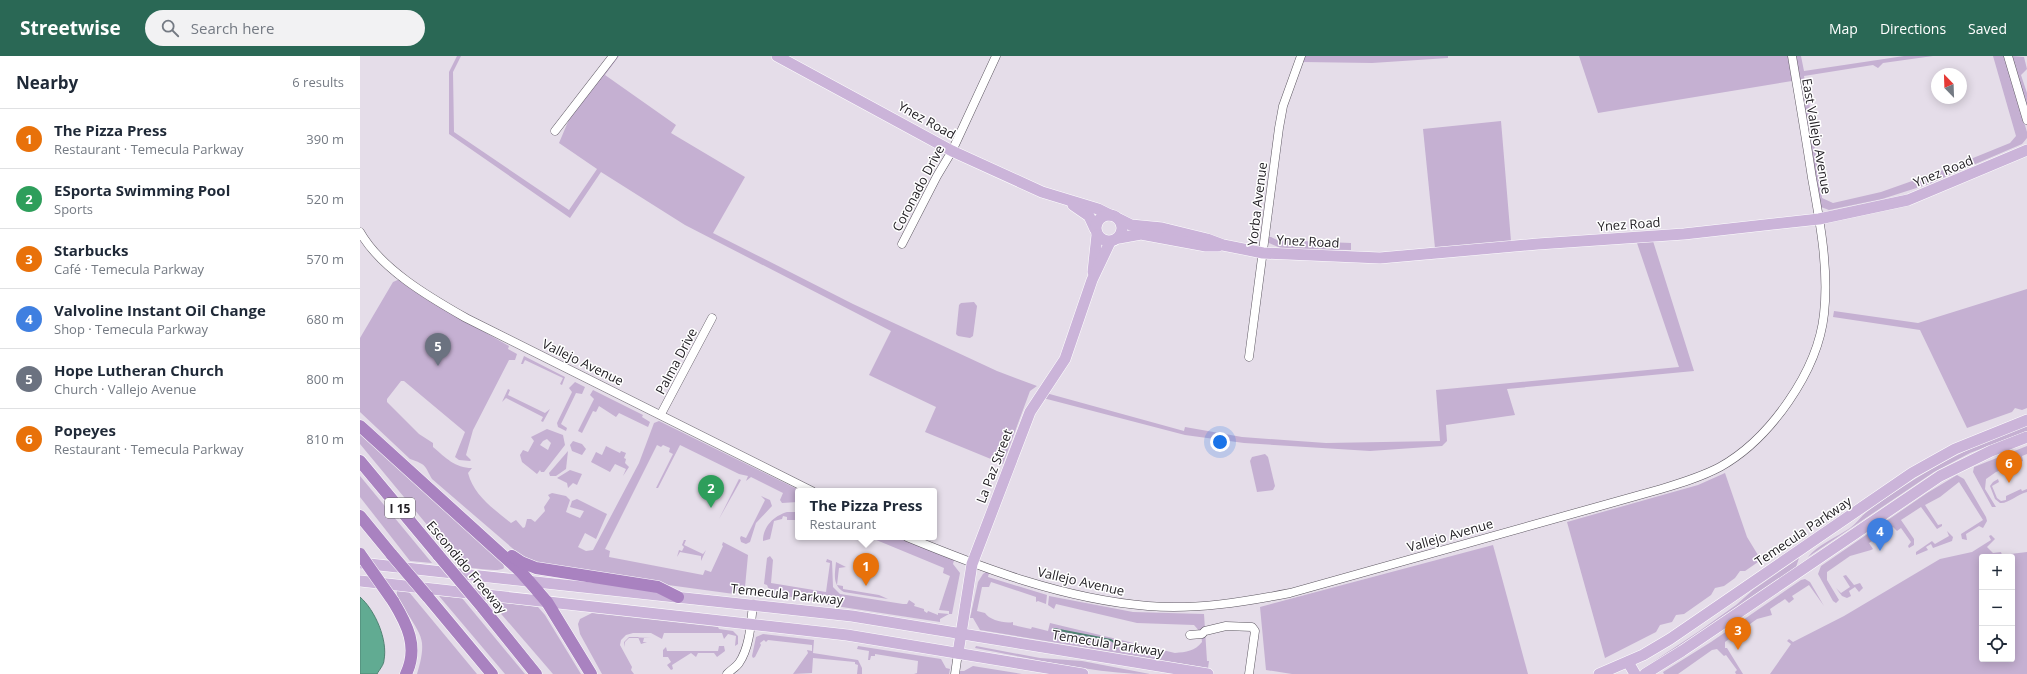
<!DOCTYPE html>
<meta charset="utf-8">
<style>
:root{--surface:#fff;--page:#f2f2f3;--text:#1f2937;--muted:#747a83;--line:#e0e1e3;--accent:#2a6855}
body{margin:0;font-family:"Open Sans",sans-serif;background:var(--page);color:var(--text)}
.controls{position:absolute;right:12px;bottom:12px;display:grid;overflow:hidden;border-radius:4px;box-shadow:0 2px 10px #0003}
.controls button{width:36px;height:36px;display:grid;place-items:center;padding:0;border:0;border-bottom:1px solid var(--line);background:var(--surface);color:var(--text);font:20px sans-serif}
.compass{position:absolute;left:1571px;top:12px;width:36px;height:36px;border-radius:50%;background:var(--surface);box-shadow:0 2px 10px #0003;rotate:337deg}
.you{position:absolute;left:860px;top:386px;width:14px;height:14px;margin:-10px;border:3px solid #fff;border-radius:50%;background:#1a73e8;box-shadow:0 0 0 6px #1a73e833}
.badge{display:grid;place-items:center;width:26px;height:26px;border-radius:50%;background:var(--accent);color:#fff;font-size:13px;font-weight:700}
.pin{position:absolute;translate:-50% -33px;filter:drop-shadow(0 1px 2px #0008)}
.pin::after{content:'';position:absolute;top:21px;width:14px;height:12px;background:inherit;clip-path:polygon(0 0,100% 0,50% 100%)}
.popup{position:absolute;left:435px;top:432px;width:142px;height:52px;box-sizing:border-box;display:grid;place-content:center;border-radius:4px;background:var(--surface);filter:drop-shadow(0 1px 3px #0005);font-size:13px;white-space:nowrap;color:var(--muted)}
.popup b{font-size:15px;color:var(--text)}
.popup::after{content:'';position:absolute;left:50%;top:100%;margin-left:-8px;border:8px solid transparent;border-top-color:var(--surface)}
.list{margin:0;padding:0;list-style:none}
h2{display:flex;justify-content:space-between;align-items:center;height:52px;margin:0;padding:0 16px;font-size:17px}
h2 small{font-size:13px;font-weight:400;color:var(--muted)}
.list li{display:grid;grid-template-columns:26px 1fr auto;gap:12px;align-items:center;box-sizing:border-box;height:60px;padding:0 16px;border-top:1px solid var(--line)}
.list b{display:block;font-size:15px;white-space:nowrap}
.list p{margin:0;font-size:13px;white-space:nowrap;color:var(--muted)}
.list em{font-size:13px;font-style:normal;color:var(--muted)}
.icon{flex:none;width:22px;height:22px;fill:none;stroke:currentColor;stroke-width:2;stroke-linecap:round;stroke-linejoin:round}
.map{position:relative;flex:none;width:1667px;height:618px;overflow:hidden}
header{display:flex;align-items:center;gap:24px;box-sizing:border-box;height:56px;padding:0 20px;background:var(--accent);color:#fff}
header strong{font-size:19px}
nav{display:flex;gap:22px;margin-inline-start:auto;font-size:14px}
.search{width:280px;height:36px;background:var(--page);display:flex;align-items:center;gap:10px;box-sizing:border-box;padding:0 14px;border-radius:22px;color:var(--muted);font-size:15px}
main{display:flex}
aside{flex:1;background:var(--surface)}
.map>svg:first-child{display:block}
.green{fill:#c5b0d2;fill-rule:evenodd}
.water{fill:#61ab92;stroke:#4f8272}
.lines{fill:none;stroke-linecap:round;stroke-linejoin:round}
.stream{stroke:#4f8272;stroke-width:2}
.minor-casing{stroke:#5d5761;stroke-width:9}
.major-casing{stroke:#fff;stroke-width:12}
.highway-casing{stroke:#fff;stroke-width:13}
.minor{stroke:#fff;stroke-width:8}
.major{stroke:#cbb4d9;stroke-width:11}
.highway{stroke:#a982c0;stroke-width:12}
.highway-bridge-casing{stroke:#fff;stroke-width:13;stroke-linecap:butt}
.highway-bridge{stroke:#a982c0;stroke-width:12}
.labels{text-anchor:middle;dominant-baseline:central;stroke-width:3;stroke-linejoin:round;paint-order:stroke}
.shield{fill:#fff;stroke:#666467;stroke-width:1}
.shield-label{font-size:12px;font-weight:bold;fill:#242126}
.street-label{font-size:13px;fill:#242126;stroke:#fff}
</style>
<header>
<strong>Streetwise</strong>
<div class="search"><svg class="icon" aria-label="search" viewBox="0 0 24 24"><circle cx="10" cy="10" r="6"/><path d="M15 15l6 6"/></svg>Search here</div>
<nav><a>Map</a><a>Directions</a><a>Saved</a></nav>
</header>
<main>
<aside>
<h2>Nearby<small>6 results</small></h2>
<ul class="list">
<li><span class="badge" style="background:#e8710a">1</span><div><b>The Pizza Press</b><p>Restaurant · Temecula Parkway</p></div><em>390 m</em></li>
<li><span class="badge" style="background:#2e9e5b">2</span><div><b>ESporta Swimming Pool</b><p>Sports</p></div><em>520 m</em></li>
<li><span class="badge" style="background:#e8710a">3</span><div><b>Starbucks</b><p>Café · Temecula Parkway</p></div><em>570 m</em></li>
<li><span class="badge" style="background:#3f7fe0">4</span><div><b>Valvoline Instant Oil Change</b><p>Shop · Temecula Parkway</p></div><em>680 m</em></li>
<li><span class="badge" style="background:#6b7280">5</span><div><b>Hope Lutheran Church</b><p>Church · Vallejo Avenue</p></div><em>800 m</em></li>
<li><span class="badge" style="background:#e8710a">6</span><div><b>Popeyes</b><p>Restaurant · Temecula Parkway</p></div><em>810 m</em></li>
</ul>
</aside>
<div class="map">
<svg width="1667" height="618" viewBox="0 0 1667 618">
<rect width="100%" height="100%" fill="#e5dde9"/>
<g class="green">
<path d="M 97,0 L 101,0 L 93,16 L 94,76 L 209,154 L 237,113 L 199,87 L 210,61 L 255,0 L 259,0 L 245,19 L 316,69 L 311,77 L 385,121 L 353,177 L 493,248 L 637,315 L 677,330 L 670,335 L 643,408 L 565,376 L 576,351 L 509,319 L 531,275 L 325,169 L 241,116 L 210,162 L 89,78 L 89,16 Z"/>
<path d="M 944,0 L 1088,0 L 1088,2 L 1012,7 L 943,6 Z"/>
<path d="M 1219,0 L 1428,0 L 1432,25 L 1238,57 Z"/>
<path d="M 1435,0 L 1441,0 L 1444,15 L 1544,0 L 1573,0 L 1523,7 L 1518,12 L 1513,9 L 1444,20 L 1454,73 L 1450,73 L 1447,68 Z"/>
<path d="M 1633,0 L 1644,0 L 1667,76 L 1667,82 L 1662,88 L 1569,128 L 1522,143 L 1469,154 L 1461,151 L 1450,87 L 1454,86 L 1462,142 L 1473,147 L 1521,136 L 1586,113 L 1650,87 L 1656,80 Z"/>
<path d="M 1652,0 L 1664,1 L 1667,13 L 1661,19 L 1667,37 L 1667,51 Z"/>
<path d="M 1141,65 L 1151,185 L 1075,192 L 1063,73 Z"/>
<path d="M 908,181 L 911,181 L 917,184 L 991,187 L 991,194 L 923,193 L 909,187 Z"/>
<path d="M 1293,185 L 1334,315 L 1147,333 L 1155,359 L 1086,369 L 1087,385 L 1082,390 L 1010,395 L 884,387 L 825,379 L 683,342 L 686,337 L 824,375 L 825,371 L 882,381 L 966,387 L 1080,385 L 1076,334 L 1319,311 L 1277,187 Z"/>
<path d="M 40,223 L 66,243 L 149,290 L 148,293 L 157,298 L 155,304 L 149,304 L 113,374 L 106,399 L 111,404 L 110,405 L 99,404 L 95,401 L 105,376 L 44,325 L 41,325 L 27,343 L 27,346 L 59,378 L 73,387 L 73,391 C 86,402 95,412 112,412 L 108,417 C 114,440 134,453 151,467 L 156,464 L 163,472 L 165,471 L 167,463 L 171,463 L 175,466 L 185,455 L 184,451 L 190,442 L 188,439 L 192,437 L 206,440 L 210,444 L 206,456 L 220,462 L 224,455 L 210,451 L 212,445 L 217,443 L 247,458 L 236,483 L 225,477 L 218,491 L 226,495 L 233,494 L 279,407 L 294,367 L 299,365 L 441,435 L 438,435 L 438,446 L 422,447 L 420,444 L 423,437 L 391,421 L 386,425 L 388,420 L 379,418 L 320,389 L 298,432 L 296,432 L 313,398 L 309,396 L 310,392 L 303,389 L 301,391 L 297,389 L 245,493 L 250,495 L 249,501 L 343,519 L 345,514 L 351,516 L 363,490 L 362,489 L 363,486 L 388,499 L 385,531 L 374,536 L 374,538 L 220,517 L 165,503 L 72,423 C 64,409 67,409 50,403 L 0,356 L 0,282 L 33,226 Z"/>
<path d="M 1667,233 L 1667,352 L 1662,354 L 1655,352 L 1652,356 L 1607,372 L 1560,274 L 1473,261 L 1474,255 L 1558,267 Z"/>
<path d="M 614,246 L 617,250 L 613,280 L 610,282 L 598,280 L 596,278 L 599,249 L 601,247 Z"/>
<path d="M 164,300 L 205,321 L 202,329 L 200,328 L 203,322 L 165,304 L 163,308 L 161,308 Z"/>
<path d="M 215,326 L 225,331 L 222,338 L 216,337 L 201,368 L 207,372 L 206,375 L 198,371 L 197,367 L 212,336 L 209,332 Z"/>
<path d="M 148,333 L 150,334 L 148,339 L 185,357 L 190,353 L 183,366 L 181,365 L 183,361 L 146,342 L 142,346 Z"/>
<path d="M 233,334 L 283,359 L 282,361 L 290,366 L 288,371 L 259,357 L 256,361 L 239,350 L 236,356 L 233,355 L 222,377 L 218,375 L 234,343 L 230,339 Z"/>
<path d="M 1667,370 L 1667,375 L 1610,397 L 1574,416 L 1448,501 C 1457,489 1477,481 1490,472 C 1497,467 1501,460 1508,455 C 1557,419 1609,389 1667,370 Z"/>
<path d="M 187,373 L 203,379 L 205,389 L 184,416 L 181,416 L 180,414 L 177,418 L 162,406 L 160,399 L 163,394 L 168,396 L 174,385 L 171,381 ZM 187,383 L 191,387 L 188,394 L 180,389 L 183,385 Z"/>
<path d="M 0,375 L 143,506 L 144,512 C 138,517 111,511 102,511 L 0,388 Z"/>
<path d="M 213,385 L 222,388 L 226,393 L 222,399 L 212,395 L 210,389 Z"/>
<path d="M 246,390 L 260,397 L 261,395 L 266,397 L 264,402 L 266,403 L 265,407 L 269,411 L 263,420 L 266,413 L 255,408 L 250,416 L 231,406 L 236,396 L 242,399 Z"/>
<path d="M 1667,390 L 1667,398 L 1662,400 L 1663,405 L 1661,406 L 1659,403 L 1651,406 L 1653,410 L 1636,416 L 1626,423 L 1625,433 L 1636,451 L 1632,451 L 1613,416 L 1614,411 Z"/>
<path d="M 208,395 L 206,413 L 196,420 L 190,420 L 189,417 Z"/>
<path d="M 905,398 L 908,401 L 915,430 L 913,434 L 897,436 L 890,405 L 892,401 Z"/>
<path d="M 210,414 L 222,418 L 217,429 L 213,427 L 208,432 L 207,427 L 197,422 Z"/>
<path d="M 1365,417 L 1387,481 L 1401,504 L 1385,515 L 1380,515 L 1375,522 L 1364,530 L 1355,532 L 1351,539 L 1324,558 L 1316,559 L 1312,566 L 1300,569 L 1296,576 L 1245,602 L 1207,466 L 1338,429 Z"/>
<path d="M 1597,419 L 1604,423 L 1626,461 L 1627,465 L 1623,472 L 1619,470 L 1606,478 L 1607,484 L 1602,483 L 1601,478 L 1623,464 L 1599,426 L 1580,441 L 1565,449 L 1578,469 L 1582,468 L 1582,470 L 1577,473 L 1561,451 L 1541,464 L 1554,483 L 1554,489 L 1549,492 L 1548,490 L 1551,486 L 1541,472 L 1537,475 L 1533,471 L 1523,478 L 1526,482 L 1521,487 L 1517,482 L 1509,487 L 1513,493 L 1511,494 L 1490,500 L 1467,516 L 1467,524 L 1479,544 L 1476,547 L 1473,545 L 1458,518 L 1461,510 L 1567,437 Z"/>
<path d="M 0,420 L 72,507 L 50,505 L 0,441 Z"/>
<path d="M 379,423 L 381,424 L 359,463 Z"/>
<path d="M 1638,423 L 1639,426 L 1632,430 L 1637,442 L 1641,445 L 1646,444 L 1646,440 L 1661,433 L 1662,435 L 1667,433 L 1667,436 C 1658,438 1648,448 1640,447 L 1635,443 L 1630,430 L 1633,426 Z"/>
<path d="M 401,440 L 410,444 L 412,450 L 396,467 L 390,486 L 386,488 L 381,486 L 380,482 L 381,480 L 386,482 L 405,444 Z"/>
<path d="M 427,456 L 438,456 L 438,464 L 427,464 L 427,461 L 423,460 L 422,463 L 414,465 L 410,483 L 403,485 C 403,470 414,460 427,456 Z"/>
<path d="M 1587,475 L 1593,481 L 1592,485 L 1573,492 L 1571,488 L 1566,491 L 1568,494 L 1556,499 L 1556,496 L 1572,485 L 1575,488 L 1589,480 Z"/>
<path d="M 1631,479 L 1635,483 L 1627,491 L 1633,497 L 1641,496 L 1642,499 L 1667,496 L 1667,618 L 1410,618 L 1431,588 L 1427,585 L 1429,583 L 1433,586 L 1484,560 L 1580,503 L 1612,496 L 1631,484 L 1629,480 ZM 1622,501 L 1652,501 L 1652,603 L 1622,603 Z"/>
<path d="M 509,481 L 536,481 L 594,504 L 593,508 L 600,517 L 592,558 L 589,558 L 580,563 L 580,566 L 469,549 L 445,543 L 411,538 L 407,529 L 404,528 L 407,502 L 410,500 L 413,504 L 411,527 L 466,536 L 470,507 L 466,506 L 467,503 L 472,505 L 473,531 L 480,538 L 543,548 L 547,548 L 549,544 L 555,548 L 554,550 L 564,553 L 564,555 L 567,557 L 568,555 L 578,559 L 578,557 L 589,558 L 589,555 L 579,554 L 590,520 L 583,517 L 584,512 Z"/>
<path d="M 324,484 L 326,484 L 324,489 L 343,498 L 346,494 L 341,505 L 341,500 L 320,496 L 317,501 L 319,494 L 322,495 L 324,491 L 322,489 Z"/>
<path d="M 1133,489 L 1168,618 L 932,618 L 906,614 L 900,551 Z"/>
<path d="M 1439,502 L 1436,511 L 1340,577 L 1291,607 L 1338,576 L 1376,549 L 1393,534 Z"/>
<path d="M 476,506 L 486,511 L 479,512 L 477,529 L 483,530 L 483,533 L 519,539 L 528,543 L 484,536 C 472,529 475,518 476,506 Z"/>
<path d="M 626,516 L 629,517 L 628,521 L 687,539 L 686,548 L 678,545 L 676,546 L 676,541 L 631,526 L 629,531 L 622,531 L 617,555 L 625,557 C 629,564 646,568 653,566 L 653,569 L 671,573 L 672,571 L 688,575 L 690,567 L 815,597 C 826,596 835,595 842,586 L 841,577 L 834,569 L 777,567 L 696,548 L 694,553 L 688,549 L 689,540 L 773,556 L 844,558 L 847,605 L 849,605 L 848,612 L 620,574 L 613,562 L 610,562 L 618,526 L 623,518 Z"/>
<path d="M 1486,519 L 1494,529 L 1500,527 L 1503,532 L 1499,536 L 1495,531 L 1489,535 L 1491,540 L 1487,542 L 1482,540 L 1476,532 L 1481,537 L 1490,531 L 1483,520 Z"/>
<path d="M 1445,523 L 1450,526 L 1464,550 L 1449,529 L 1432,540 L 1434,543 L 1429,547 L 1425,543 L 1410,553 L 1412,559 L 1397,563 L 1365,586 L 1365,592 L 1367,592 L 1383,618 L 1376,618 L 1375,616 L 1377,614 L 1366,599 L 1364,600 L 1357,593 L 1352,594 L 1318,618 L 1304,618 L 1303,616 L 1351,586 L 1441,524 Z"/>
<path d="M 37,535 L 49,536 L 117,618 L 57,618 C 60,608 63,597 62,587 C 61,571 34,544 37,535 Z"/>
<path d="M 79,540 L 102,542 L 165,618 L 145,618 Z"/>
<path d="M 130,545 L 178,551 L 185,559 L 221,618 L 193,618 Z"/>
<path d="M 232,557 L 358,571 L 359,573 L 373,575 L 378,580 L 378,588 L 375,590 L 376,580 L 368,578 L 364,583 L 362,577 L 304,577 L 302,583 L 291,577 L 273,577 L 266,579 L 261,584 L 260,589 L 272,611 L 271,614 L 274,618 L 242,618 L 220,578 L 218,568 L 220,563 Z"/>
<path d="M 403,578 L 454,584 L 453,597 L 498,604 L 502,612 L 502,618 L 497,618 L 498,609 L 495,608 L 495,606 L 453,602 L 452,617 L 433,618 L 448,597 L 447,594 L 452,595 L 452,589 L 408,584 L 406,586 L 404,584 L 400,587 L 401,589 L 395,601 L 393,602 L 392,600 L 396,581 Z"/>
<path d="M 269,581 L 291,582 L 284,582 L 283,586 L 287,586 L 281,588 L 278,581 L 269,582 L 265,586 L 265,591 L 264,586 Z"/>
<path d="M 359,590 L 364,590 L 365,595 L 357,601 L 354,597 L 338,597 L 336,601 L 331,597 L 312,609 L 313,613 L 311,614 L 307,609 L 311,606 L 308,601 L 303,601 L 303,594 L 306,591 L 307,595 L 358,595 Z"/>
<path d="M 498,590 L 581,603 L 586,612 L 590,613 L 589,618 L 554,618 L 557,617 L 558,605 L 515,598 L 515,600 L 511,600 L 510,604 L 508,604 L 509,595 L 497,593 Z"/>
<path d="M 616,590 L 680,602 L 722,605 L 790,618 C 735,618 670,602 615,592 Z"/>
<path d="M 613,610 L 619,611 L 662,618 L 600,618 L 600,615 L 604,615 Z"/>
</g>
<path class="water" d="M 0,541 C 15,554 28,584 24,604 C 24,609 19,614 17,618 L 0,618 Z"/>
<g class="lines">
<path class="stream" d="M 694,573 L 751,584 L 755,587 L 756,592"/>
<defs>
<g id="minor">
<path d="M 1648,0 L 1667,64"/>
<path d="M 195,75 L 253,0"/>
<path d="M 0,176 C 21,213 69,241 106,262 L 452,435"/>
<path d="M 542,188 L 577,120 L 592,95 L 636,0"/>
<path d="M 889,301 L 919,72 L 923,50 L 941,0"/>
<path d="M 301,358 L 352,262"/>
<path d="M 547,481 C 625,513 704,543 788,550 C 835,554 884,546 930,537 L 1301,433 C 1321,427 1341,421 1360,411 C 1410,383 1458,315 1464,258 C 1469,213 1460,166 1452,122 C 1446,82 1439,41 1432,0"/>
<path d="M 830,579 L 842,578 L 845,575 L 866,570 L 892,571 L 895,575 L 889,618"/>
<path d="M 367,618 C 371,614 376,611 379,607 C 390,591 391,566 393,548"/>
<path d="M 595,618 L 598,597"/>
</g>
<g id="major">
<path d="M 417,0 L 592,95 L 682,136 L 738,153 L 750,159"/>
<path d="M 713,149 L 729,160 L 735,173"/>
<circle cx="749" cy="172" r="13"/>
<path d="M 759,163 L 771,169 L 802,172 L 847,183 L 863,189 L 903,197 L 1020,202 L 1178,188 L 1324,178 L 1459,163 L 1548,144 L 1667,94"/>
<path d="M 759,182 L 781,178 L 846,190 L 858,190"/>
<path d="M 733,216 L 737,179"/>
<path d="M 0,507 L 492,560 L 848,618"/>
<path d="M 0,525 L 487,579 L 723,618"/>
<path d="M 598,597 L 612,508 L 670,356 L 705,303 L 732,224 L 750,186"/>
<path d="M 1268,606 L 1275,618"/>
<path d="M 1239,618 L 1283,599 L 1310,583 L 1552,417 L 1595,393 L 1667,364"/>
<path d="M 1285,618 L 1322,595 L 1580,420 L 1631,395 L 1667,381"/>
</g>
<g id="highway">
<path d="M 0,370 L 161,516 L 187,546 L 231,618"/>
<path d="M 0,405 L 79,500"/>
<path d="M 0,460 L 32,499"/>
<path d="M 152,500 L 161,506 L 176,512 L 298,531 L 318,541"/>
<path d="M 67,540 L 132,618"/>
<path d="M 33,545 C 47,568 59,591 46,618"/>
<path d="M 122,551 L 176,618"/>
</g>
</defs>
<use href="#minor" class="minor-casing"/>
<use href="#major" class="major-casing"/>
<use href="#highway" class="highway-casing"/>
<use href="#minor" class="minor"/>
<use href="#major" class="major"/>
<use href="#highway" class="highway"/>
<defs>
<g id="highway-bridge">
<path d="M 0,498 L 33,545"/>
<path d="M 32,499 L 67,540"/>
<path d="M 79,500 L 122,551"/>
</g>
</defs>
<use href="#highway-bridge" class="highway-bridge-casing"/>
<use href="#highway-bridge" class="highway-bridge"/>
</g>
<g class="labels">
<rect class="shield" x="25" y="442" width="30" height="20" rx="3"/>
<g class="shield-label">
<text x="40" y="452">I 15</text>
</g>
<g class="street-label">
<text transform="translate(567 64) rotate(29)">Ynez Road</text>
<text transform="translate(1457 80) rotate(80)">East Vallejo Avenue</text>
<text transform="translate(1583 115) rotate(-22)">Ynez Road</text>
<text transform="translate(558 132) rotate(-62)">Coronado Drive</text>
<text transform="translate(897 148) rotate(-83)">Yorba Avenue</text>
<text transform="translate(1269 168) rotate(-4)">Ynez Road</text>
<text transform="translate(948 185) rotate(3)">Ynez Road</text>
<text transform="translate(316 305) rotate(-62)">Palma Drive</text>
<text transform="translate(223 306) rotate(26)">Vallejo Avenue</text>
<text transform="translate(634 410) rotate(-69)">La Paz Street</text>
<text transform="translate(1443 475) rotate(-34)">Temecula Parkway</text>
<text transform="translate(1090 479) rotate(-16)">Vallejo Avenue</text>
<text transform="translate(107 511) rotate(50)">Escondido Freeway</text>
<text transform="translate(721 525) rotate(13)">Vallejo Avenue</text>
<text transform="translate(427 538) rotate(6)">Temecula Parkway</text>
<text transform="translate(748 587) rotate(9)">Temecula Parkway</text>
</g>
</g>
</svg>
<div class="controls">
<button>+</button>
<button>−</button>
<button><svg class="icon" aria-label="locate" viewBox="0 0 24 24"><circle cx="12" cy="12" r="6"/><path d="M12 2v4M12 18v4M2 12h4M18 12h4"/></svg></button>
</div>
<svg class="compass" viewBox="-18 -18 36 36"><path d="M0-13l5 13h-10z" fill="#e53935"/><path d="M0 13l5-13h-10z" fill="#747a83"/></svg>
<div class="you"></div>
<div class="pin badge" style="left:506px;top:530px;background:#e8710a">1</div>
<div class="popup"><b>The Pizza Press</b>Restaurant</div>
<div class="pin badge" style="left:351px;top:452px;background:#2e9e5b">2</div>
<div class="pin badge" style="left:1378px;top:594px;background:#e8710a">3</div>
<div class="pin badge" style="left:1520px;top:495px;background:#3f7fe0">4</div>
<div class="pin badge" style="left:78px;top:310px;background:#6b7280">5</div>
<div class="pin badge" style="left:1649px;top:427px;background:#e8710a">6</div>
</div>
</main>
